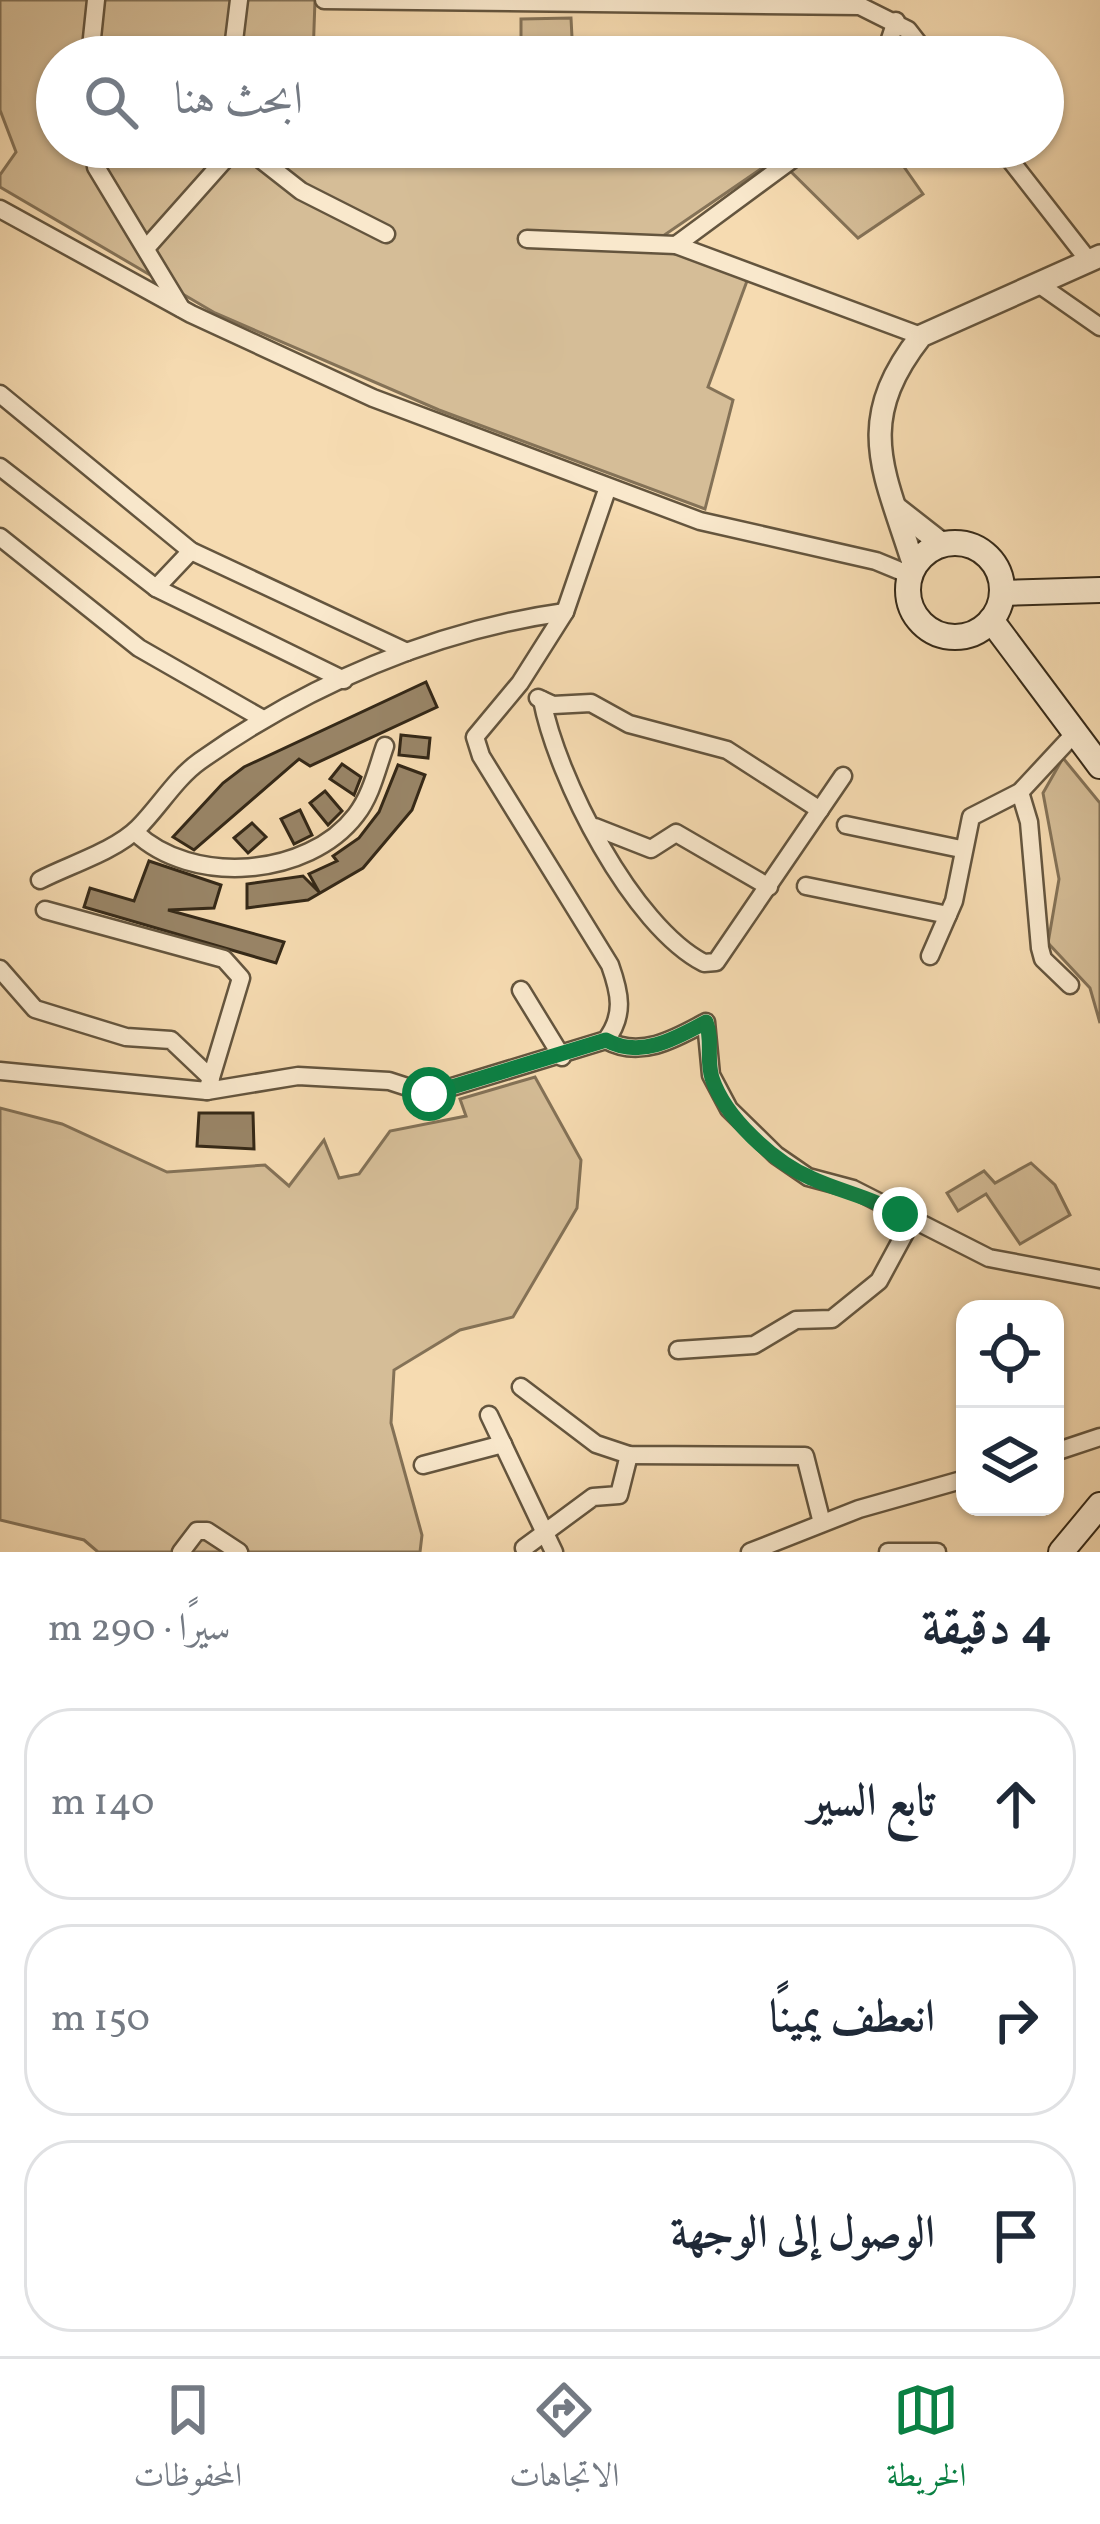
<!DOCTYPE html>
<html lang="ar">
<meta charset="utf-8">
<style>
:root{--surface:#fff;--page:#f6f6f7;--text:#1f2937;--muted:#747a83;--line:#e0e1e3;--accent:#0b8043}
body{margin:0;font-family:Vollkorn,Amiri,serif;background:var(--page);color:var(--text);direction:rtl}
.controls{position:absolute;right:36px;bottom:36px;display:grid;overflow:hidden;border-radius:24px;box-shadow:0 3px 9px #0004}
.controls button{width:108px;height:108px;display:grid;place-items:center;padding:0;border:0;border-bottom:3px solid var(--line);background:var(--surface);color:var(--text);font:60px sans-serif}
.stop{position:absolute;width:36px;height:36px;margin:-27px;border:9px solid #0b8043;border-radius:50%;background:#fff}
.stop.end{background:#0b8043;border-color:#fff;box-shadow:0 3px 12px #0008}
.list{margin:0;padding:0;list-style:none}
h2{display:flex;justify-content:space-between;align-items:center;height:156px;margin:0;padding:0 48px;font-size:51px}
h2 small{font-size:39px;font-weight:400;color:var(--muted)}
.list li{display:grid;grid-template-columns:78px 1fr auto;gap:36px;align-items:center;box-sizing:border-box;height:192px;margin:0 24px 24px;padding:0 24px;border:3px solid var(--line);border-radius:48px}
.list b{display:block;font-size:45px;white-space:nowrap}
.list em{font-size:39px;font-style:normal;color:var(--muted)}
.icon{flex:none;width:66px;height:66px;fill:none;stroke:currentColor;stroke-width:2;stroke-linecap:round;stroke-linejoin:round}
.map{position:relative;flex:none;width:1100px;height:1552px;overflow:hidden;direction:ltr}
.search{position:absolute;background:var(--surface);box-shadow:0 3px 9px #0004;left:36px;right:36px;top:36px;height:132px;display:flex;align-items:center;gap:30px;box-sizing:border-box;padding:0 42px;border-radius:66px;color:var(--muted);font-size:45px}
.sheet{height:804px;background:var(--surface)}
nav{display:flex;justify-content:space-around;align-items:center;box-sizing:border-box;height:168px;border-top:3px solid var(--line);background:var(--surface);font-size:33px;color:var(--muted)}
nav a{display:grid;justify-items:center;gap:6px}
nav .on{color:var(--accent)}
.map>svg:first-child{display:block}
.green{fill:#d5bd97;stroke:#847257;stroke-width:3}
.building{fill:#998567;stroke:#342817;stroke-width:3}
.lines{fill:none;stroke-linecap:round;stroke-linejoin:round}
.minor-casing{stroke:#64553e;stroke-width:21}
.tertiary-casing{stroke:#64553e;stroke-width:26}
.secondary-casing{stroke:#342817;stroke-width:28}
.minor{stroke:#f9e8cc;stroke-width:16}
.tertiary{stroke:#f9e8cc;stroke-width:21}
.secondary{stroke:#f9e8cc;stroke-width:24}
.route{stroke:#0b8043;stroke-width:15}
</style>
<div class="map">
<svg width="1100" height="1552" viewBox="0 0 1100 1552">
<rect width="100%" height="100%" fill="#f6dbb1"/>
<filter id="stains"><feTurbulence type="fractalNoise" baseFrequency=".00167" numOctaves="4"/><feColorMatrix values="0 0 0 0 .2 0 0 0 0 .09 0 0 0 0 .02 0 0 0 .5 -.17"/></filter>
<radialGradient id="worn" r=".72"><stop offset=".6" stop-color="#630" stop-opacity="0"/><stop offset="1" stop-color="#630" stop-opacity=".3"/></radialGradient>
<g class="green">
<path d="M 0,0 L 315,0 L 313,57 L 57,57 L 57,147 L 890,147 L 923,194 L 858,238 L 777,158 L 660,238 L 747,281 L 708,387 L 733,400 L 705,509 L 439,410 L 215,313 L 0,187 L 0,175 L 16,152 L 0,110 Z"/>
<path d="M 571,18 L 573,57 L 521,57 L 521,19 Z"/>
<path d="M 1063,758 L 1100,803 L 1100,1023 L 1090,988 L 1048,943 L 1059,879 L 1043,793 Z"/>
<path d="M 535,1077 L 581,1160 L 577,1208 L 513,1317 L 460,1330 L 394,1370 L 391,1423 L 422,1535 L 420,1552 L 98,1552 L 84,1540 L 0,1520 L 0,1108 L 62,1124 L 167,1172 L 265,1165 L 289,1186 L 324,1140 L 339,1178 L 359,1174 L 390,1131 L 466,1116 L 460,1099 Z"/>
<path d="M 1031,1163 L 1055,1185 L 1070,1215 L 1020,1244 L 986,1194 L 958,1211 L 947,1193 L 984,1171 L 995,1183 Z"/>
</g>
<g class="building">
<path d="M 426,682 L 437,707 L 310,766 L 299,759 L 194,850 L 173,837 L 223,783 L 244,767 Z"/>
<path d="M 401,735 L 430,738 L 428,758 L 399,755 Z"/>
<path d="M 342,764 L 361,777 L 354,795 L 330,779 Z"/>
<path d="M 398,765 L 425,775 L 412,810 L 363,868 L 308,900 L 247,908 L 247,884 L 303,876 L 319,892 L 309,874 L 337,861 L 333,856 L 359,838 L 379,812 Z"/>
<path d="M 325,791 L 342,811 L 328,825 L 310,803 Z"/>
<path d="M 300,810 L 312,835 L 294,844 L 281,819 Z"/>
<path d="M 252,823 L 266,837 L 248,853 L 234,838 Z"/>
<path d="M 149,861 L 221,885 L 214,908 L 168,910 L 284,942 L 276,963 L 84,907 L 90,888 L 134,901 Z"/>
<path d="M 199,1113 L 253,1113 L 254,1149 L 197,1146 Z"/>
</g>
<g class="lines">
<defs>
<g id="minor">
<path d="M 324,0 L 860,6 L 908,30 L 929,57"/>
<path d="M 90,57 L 96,0"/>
<path d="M 232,57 L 239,0"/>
<path d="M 884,57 L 896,21"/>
<path d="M 95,147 L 96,167 L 181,308"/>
<path d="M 245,147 L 301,191 L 386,234"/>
<path d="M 1000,147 L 1089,261"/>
<path d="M 0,209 L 191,314 L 373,398 L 700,521 L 876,561 L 910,575"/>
<path d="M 527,239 L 676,245 L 921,336"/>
<path d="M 676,245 L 809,147"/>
<path d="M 148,246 L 236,147"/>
<path d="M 1037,283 L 1100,327"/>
<path d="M 0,394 L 191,551 L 407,652"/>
<path d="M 0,467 L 156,588 L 344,680"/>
<path d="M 0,537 L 139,648 L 263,719"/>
<path d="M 156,588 L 191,551"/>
<path d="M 538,698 L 553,705 L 591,703 L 629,724 L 727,750 L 820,810"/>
<path d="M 542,700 C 557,778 632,926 704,963 L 716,962 L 843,776"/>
<path d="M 1020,792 L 1029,822 L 1040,948 L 1043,959 L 1070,985"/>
<path d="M 846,825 L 961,849"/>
<path d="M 595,827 L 651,849 L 676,833 L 769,887"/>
<path d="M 135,832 C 191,886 308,878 356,815 C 371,796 377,769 385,746"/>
<path d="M 40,880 C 69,865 115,851 138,828 C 159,807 176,778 200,761 C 307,685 435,630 565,612"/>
<path d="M 806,886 L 948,915"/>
<path d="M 45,910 L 224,959 L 241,978 L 207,1091"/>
<path d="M 930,956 L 954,901 L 971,817 L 1020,792 L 1074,734"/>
<path d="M 0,969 L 35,1009 L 126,1037 L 171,1040 L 211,1078"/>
<path d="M 521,990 L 562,1057"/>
<path d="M 606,1040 C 640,1059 675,1039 706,1022 L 711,1075 L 729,1109 L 776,1155 L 808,1177 L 853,1189 L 989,1258 L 1100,1279"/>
<path d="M 0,1071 L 207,1091 L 298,1076 L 389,1081 L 429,1094 L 606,1040 C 625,1015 620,993 610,965 L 481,756 L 475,737 L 520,683 L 565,612 L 608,487"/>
<path d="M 678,1350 L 754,1345 L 796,1320 L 832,1319 L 879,1281 L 912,1220"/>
<path d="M 521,1387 L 596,1444 L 629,1455 L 805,1456 L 822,1523"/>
<path d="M 489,1415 L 554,1552"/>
<path d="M 1055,1452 L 1100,1437"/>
<path d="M 423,1465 L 503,1444"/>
<path d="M 524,1548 L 593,1497 L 619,1495 L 629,1455"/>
<path d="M 181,1552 L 197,1531 L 207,1531 L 239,1552"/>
<path d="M 750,1552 L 859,1509 L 965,1479"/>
<path d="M 888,1552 L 937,1552"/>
</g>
<g id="tertiary">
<path d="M 896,508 L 942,544"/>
<path d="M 914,566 C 885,472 852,424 921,336 L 1100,256"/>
</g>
<g id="secondary">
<circle cx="955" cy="590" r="47"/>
<path d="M 1003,593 L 1100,590"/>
<path d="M 991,620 L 1100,766"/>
<path d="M 1061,1552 L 1100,1505"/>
</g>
</defs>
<use href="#minor" class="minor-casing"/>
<use href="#tertiary" class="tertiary-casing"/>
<use href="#secondary" class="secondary-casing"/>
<use href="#minor" class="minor"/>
<use href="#tertiary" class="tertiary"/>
<use href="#secondary" class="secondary"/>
</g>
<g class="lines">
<path class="route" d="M 429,1094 L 606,1040 C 640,1059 675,1039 706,1022 C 713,1040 706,1059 712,1078 C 725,1118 774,1162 811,1178 C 841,1192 871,1197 900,1214"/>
</g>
<rect width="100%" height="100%" filter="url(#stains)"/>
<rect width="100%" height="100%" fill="url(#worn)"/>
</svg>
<div class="controls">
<button><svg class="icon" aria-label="locate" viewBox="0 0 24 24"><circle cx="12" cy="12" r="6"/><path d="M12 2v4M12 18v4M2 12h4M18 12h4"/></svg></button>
<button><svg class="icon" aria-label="layers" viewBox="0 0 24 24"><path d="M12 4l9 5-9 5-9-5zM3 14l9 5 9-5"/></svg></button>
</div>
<div class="stop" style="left:429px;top:1094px"></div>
<div class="stop end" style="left:900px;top:1214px"></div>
<div class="search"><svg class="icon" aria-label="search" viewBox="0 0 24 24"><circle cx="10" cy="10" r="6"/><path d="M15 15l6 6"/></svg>ابحث هنا</div>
</div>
<section class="sheet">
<h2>4 دقيقة<small>سيرًا · 290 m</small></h2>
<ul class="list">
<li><svg class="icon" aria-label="ahead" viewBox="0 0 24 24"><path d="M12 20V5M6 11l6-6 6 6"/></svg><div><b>تابع السير</b></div><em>140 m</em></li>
<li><svg class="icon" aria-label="right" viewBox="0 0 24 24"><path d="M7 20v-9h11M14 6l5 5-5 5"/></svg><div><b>انعطف يمينًا</b></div><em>150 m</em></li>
<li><svg class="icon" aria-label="arrive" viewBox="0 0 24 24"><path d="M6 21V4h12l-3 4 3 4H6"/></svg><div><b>الوصول إلى الوجهة</b></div></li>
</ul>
</section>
<nav>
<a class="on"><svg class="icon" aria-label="map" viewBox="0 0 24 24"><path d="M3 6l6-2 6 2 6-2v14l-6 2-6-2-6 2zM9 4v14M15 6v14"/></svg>الخريطة</a>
<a><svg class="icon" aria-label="directions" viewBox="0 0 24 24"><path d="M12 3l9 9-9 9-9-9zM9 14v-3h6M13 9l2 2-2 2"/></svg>الاتجاهات</a>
<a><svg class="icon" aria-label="saved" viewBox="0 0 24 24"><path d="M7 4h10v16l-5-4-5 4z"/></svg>المحفوظات</a>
</nav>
